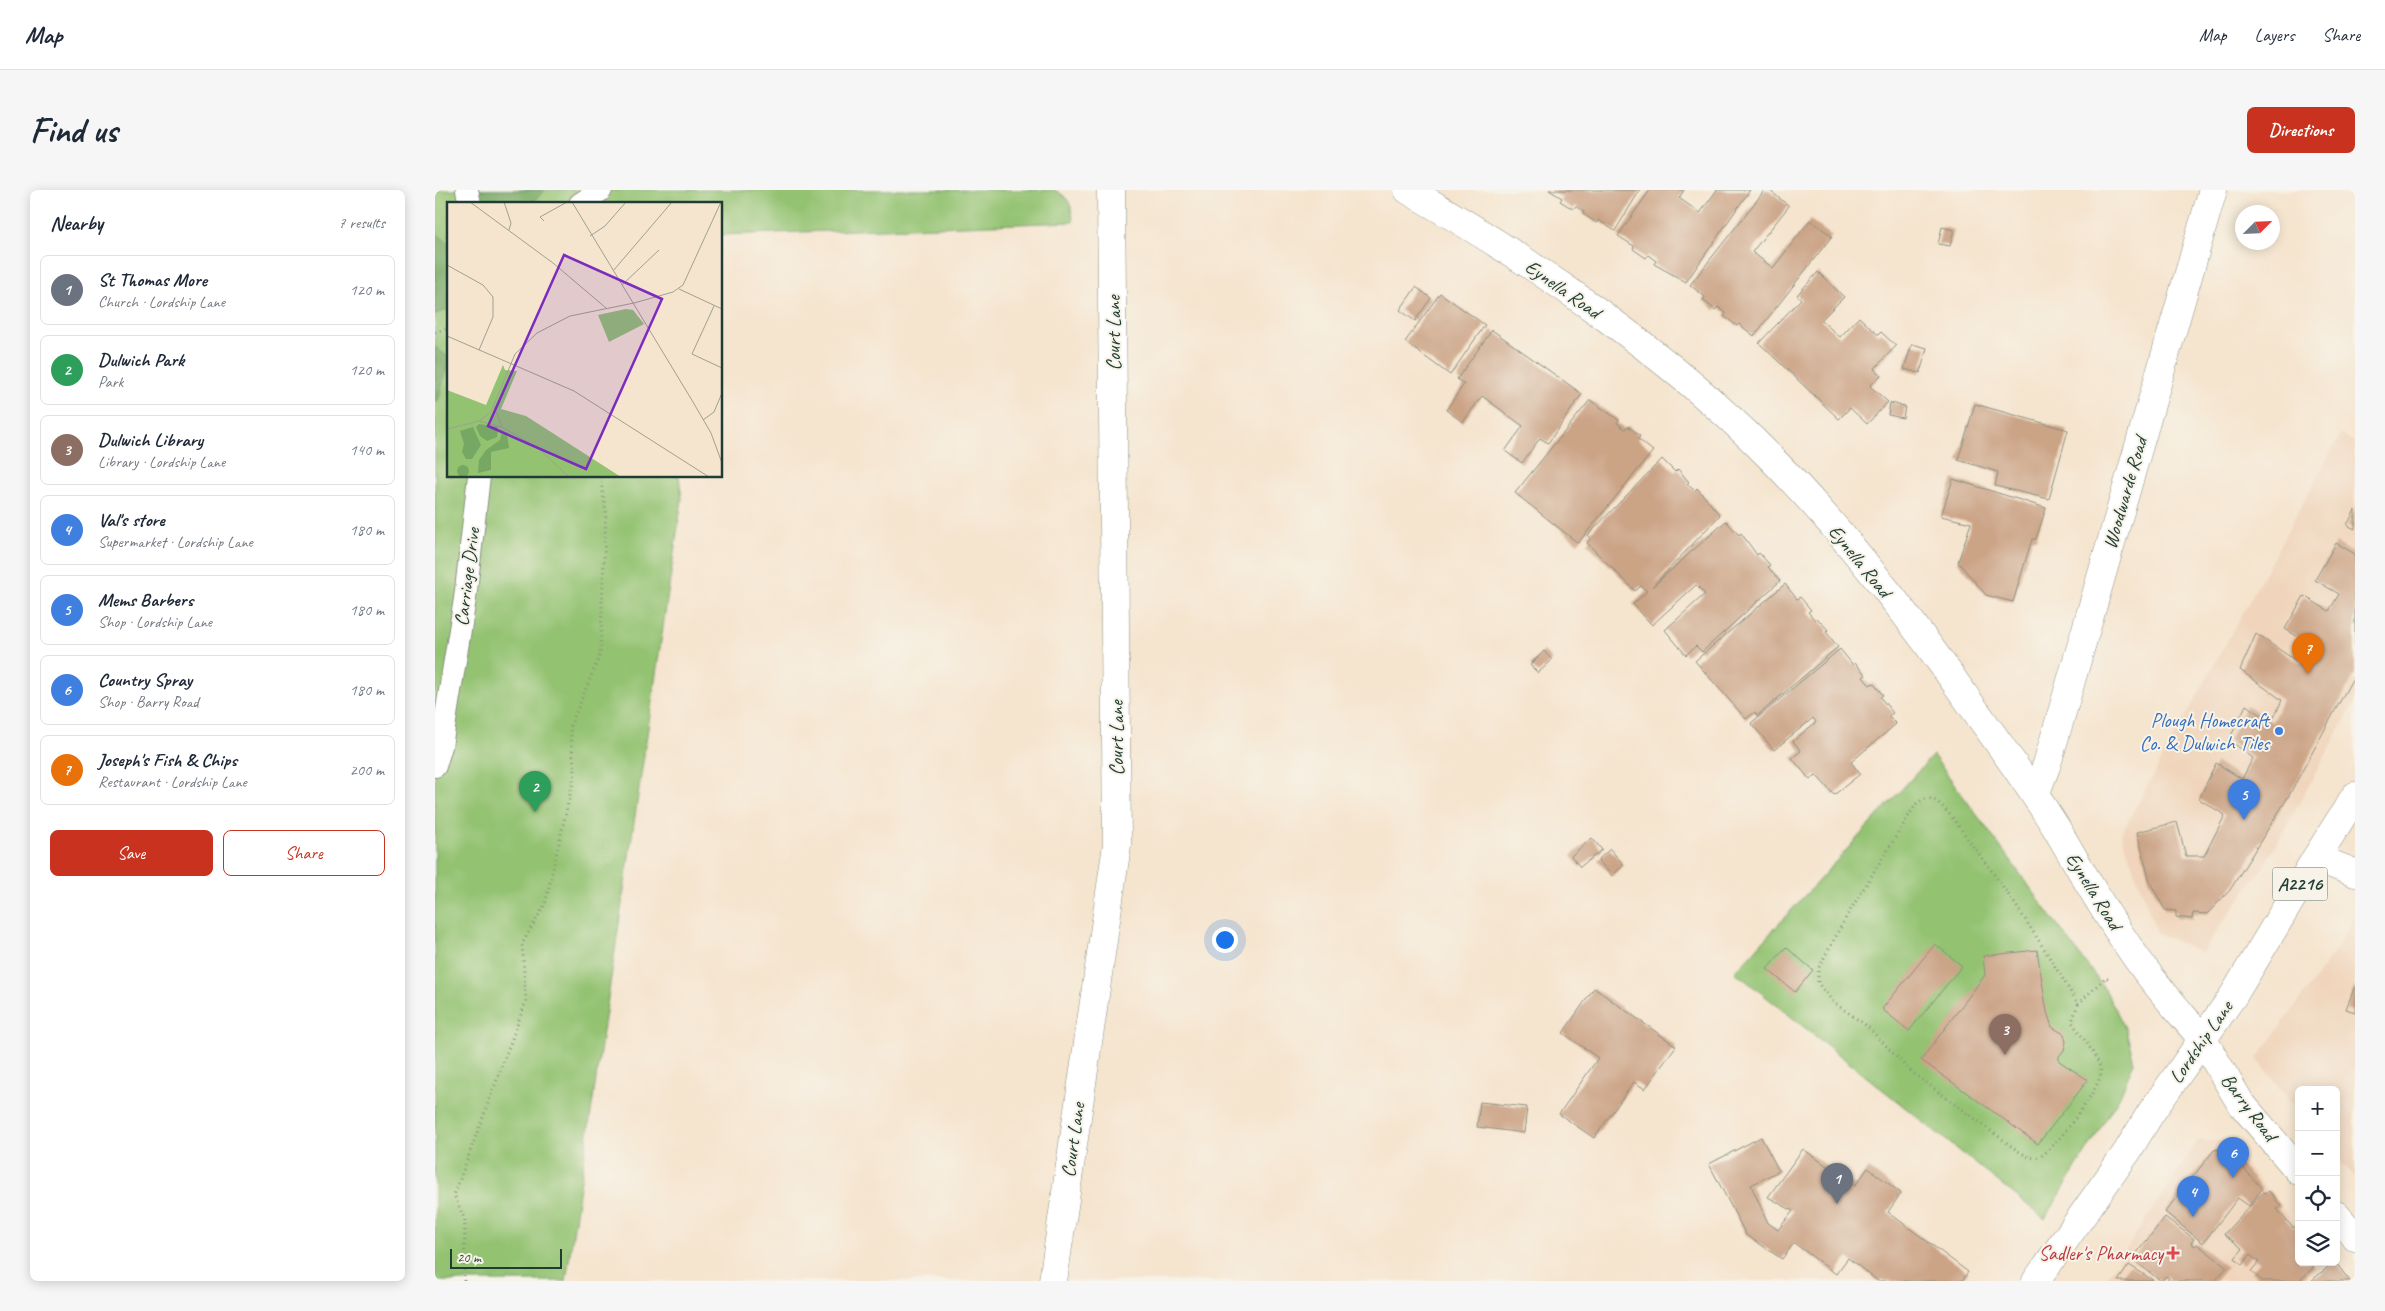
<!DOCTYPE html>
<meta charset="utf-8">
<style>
:root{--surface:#fff;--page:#f6f6f7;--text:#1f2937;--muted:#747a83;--line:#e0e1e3;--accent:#c8321e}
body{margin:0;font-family:Caveat,sans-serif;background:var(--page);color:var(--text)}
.controls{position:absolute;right:15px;bottom:15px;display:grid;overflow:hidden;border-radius:8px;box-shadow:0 2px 12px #0003}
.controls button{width:45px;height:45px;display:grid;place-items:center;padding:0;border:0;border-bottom:1px solid var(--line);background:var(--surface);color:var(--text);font:25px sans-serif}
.compass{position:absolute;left:1800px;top:15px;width:45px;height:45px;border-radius:50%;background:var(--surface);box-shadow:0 2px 12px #0003;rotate:66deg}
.scale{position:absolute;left:15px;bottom:12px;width:112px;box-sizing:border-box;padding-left:5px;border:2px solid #1f3d34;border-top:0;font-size:14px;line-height:18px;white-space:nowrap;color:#1f3d34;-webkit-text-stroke:4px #f7f3e8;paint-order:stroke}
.you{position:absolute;left:789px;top:749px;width:18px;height:18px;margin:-12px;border:4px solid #fff;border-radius:50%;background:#1a73e8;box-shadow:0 0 0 8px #1a73e833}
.badge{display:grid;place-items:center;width:32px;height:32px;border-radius:50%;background:var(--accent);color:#fff;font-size:16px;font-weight:700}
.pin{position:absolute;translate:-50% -41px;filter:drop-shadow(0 1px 2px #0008)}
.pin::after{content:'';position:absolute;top:26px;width:18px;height:15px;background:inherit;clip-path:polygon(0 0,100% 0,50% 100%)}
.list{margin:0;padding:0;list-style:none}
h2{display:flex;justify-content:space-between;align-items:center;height:65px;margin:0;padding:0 20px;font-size:21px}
h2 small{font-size:16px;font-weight:400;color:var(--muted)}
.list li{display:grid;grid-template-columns:32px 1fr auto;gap:15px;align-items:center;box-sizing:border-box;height:70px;margin:0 10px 10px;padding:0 10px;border:1px solid var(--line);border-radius:8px}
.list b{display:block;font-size:19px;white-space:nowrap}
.list p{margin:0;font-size:16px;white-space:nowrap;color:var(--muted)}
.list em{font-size:16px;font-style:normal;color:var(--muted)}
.actions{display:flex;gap:10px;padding:15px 20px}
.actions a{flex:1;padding:11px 0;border:1px solid var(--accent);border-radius:8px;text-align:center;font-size:18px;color:var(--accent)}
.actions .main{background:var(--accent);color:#fff}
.icon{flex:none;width:28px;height:28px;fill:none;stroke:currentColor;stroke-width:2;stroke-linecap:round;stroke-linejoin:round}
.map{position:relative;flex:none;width:1920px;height:1091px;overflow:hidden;border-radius:8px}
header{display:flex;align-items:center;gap:30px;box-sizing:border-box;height:70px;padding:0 25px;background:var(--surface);border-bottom:1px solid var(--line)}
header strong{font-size:24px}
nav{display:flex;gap:28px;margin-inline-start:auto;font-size:18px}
.intro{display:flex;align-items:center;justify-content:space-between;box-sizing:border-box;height:120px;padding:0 30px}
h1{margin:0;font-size:35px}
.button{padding:12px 22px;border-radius:8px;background:var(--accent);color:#fff;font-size:18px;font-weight:700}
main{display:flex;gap:30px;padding:0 30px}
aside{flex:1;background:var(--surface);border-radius:8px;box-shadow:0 2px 12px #0003}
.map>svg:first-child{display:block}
.built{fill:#f0d5bc}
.green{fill:#93c271;stroke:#598052}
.forest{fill:#76a863;stroke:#4a724c}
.building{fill:#cba385}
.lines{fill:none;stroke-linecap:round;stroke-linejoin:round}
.service-casing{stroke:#8a9081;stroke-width:24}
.minor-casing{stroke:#8a9081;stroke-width:29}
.secondary-casing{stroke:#8a9081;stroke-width:29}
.primary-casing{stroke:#8a9081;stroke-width:29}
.path{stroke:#8a9081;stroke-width:3;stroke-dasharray:1 4;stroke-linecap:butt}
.service{stroke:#fff;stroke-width:22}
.minor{stroke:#fff;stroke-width:28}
.secondary{stroke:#fff;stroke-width:28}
.primary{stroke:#fff;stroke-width:28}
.shop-dot{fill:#3f7fe0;stroke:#f7f3e8;stroke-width:2}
.health-dot{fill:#e0444e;stroke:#f7f3e8;stroke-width:2}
.labels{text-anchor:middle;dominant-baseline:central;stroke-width:4;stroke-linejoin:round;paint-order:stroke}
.shield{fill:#f7f3e8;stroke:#60746a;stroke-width:1}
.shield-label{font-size:19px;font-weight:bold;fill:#1f3d34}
.street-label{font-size:20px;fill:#1f3d34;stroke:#f7f3e8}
.shop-label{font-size:20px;fill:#366cbe;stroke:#f7f3e8;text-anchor:end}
.health-label{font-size:20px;fill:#be3a42;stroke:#f7f3e8;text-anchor:end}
.inset-road{fill:none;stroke:#9fa190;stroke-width:1}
.view{fill:#7b2cbf;fill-opacity:0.15;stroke:#7b2cbf;stroke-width:2.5}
.inset-edge{fill:none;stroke:#1f3d34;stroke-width:2.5}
</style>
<header>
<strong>Map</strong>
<nav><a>Map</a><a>Layers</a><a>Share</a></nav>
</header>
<div class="intro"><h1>Find us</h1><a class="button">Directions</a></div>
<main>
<aside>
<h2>Nearby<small>7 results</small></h2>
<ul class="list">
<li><span class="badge" style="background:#6b7280">1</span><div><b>St Thomas More</b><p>Church · Lordship Lane</p></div><em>120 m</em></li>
<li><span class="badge" style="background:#2e9e5b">2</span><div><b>Dulwich Park</b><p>Park</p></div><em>120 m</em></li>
<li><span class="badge" style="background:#8d6e63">3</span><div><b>Dulwich Library</b><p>Library · Lordship Lane</p></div><em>140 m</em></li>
<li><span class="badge" style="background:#3f7fe0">4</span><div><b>Val's store</b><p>Supermarket · Lordship Lane</p></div><em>180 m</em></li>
<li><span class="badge" style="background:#3f7fe0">5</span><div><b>Mems Barbers</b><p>Shop · Lordship Lane</p></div><em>180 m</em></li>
<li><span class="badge" style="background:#3f7fe0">6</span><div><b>Country Spray</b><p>Shop · Barry Road</p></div><em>180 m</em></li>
<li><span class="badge" style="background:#e8710a">7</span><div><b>Joseph's Fish &amp; Chips</b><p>Restaurant · Lordship Lane</p></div><em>200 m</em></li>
</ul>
<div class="actions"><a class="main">Save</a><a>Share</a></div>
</aside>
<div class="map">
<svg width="1920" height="1091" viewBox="0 0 1920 1091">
<rect width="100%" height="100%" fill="#f7f3e8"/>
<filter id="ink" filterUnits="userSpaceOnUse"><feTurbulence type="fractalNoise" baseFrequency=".02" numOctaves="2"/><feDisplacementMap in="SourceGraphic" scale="10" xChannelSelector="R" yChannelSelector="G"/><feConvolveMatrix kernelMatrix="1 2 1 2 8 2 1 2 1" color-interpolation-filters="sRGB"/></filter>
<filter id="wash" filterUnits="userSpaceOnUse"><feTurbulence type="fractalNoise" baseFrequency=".0096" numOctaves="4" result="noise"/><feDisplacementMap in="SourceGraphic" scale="20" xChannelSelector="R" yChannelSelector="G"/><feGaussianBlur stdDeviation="1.12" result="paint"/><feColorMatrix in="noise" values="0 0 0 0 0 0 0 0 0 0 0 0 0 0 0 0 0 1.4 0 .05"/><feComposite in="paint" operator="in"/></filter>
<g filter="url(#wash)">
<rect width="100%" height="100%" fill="#f5e4ce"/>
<g class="built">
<path d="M 1906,244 L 1920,253 L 1920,512 L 1832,671 L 1767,762 L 1722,743 L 1686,644 Z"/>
<path d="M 1920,725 L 1920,987 L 1901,967 L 1901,900 L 1864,900 L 1864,922 L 1822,869 L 1900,761 Z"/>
<path d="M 1763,951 L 1791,951 L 1864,1039 L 1864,1072 L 1891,1072 L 1868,1091 L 1670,1091 Z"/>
</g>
<g class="green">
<path d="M 0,0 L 619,0 C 635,7 637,16 638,32 L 286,45 L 286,14 L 14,14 L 14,286 L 244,286 L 247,309 L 131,1091 L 0,1091 Z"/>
<path d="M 1498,565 L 1671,801 L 1691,840 L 1699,872 L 1685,906 L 1610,1029 L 1300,782 Z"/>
</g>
<g class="forest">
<path d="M 41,0 L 110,0 L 95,14 L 44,14 Z"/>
<path d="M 0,42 L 14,54 L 14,117 L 11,120 L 0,124 Z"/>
<path d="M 0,157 L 14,168 L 3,211 L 0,214 Z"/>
</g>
<g id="blocks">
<g class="building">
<path d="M 1114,0 L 1205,0 L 1180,41 L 1163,30 L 1162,33 L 1148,24 L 1149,22 L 1141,16 L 1138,19 L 1125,11 L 1127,8 Z"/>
<path d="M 1215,0 L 1249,0 L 1244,8 L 1265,23 L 1282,0 L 1315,0 L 1251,92 L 1219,74 L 1221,71 L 1213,65 L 1211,68 L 1198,59 L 1199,56 L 1183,46 Z"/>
<path d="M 1330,0 L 1334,0 L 1354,16 L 1317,62 L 1338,78 L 1375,30 L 1397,46 L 1319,146 L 1304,134 L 1302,136 L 1289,126 L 1291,123 L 1283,117 L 1280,120 L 1268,110 L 1270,107 L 1255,95 Z"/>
<path d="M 1507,37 L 1519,40 L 1515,56 L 1503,54 Z"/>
<path d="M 1383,82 L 1409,107 L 1386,130 L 1405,147 L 1424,127 L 1443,145 L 1446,142 L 1461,156 L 1439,179 L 1446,185 L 1435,196 L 1453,212 L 1432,234 L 1415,218 L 1404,229 L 1324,153 L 1366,109 L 1362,105 Z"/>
<path d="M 981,97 L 996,108 L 980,131 L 965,120 Z"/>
<path d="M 1005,103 L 1050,135 L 1015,185 L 970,152 Z"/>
<path d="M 1057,140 L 1147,204 L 1113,253 L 1105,248 L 1087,273 L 1070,261 L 1088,236 L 1047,206 L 1028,232 L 1011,220 L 1029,194 L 1022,189 Z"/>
<path d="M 1477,154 L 1492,158 L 1485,183 L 1469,179 Z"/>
<path d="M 1155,210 L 1184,230 L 1182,233 L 1190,239 L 1193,236 L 1205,246 L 1203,249 L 1218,261 L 1143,353 L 1080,303 Z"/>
<path d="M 1455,213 L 1470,216 L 1468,228 L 1453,225 Z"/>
<path d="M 1540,214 L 1633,240 L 1614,309 L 1560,296 L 1563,282 L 1523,270 Z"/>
<path d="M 1227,269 L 1240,282 L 1243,279 L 1254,292 L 1252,294 L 1260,301 L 1262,298 L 1285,325 L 1217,397 L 1291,331 L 1304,345 L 1306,343 L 1322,365 L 1324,363 L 1335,375 L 1333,377 L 1345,391 L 1267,462 L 1261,456 L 1251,465 L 1230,440 L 1270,404 L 1261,395 L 1217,435 L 1198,414 L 1212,401 L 1206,396 L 1200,401 L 1152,353 L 1156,348 L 1153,345 Z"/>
<path d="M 1518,289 L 1611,318 L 1601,349 L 1597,349 L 1578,412 L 1551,405 L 1523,372 L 1536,333 L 1506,326 Z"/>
<path d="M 1920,320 L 1920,339 L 1912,335 Z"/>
<path d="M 1901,353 L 1920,364 L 1920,484 L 1853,607 L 1795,700 L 1772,724 L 1758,723 L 1757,729 L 1741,727 L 1741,721 L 1730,720 L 1715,692 L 1702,642 L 1742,632 L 1751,666 L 1769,666 L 1790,625 L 1764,609 L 1781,573 L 1807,589 L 1818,568 L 1794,550 L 1811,515 L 1837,532 L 1847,510 L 1805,480 L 1821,444 L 1866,474 L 1875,454 L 1850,439 L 1869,406 L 1894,421 L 1904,404 L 1880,390 Z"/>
<path d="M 1350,394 L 1362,409 L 1365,407 L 1376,420 L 1373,422 L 1380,430 L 1382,428 L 1393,440 L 1391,442 L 1403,457 L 1322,526 L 1320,522 L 1311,529 L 1260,471 Z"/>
<path d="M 1405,459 L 1418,475 L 1420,473 L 1431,485 L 1428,487 L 1431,491 L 1435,495 L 1438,493 L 1448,505 L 1445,507 L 1458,523 L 1453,526 L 1461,534 L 1416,572 L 1425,584 L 1399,605 L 1381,585 L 1375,590 L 1357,568 L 1366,561 L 1358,551 L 1381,532 L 1378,528 L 1339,560 L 1316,533 Z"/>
<path d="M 1109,461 L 1117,470 L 1103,483 L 1095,475 Z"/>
<path d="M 1157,648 L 1167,660 L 1145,677 L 1136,666 Z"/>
<path d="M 1175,659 L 1189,675 L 1177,686 L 1163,670 Z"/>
<path d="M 1500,754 L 1527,776 L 1474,841 L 1447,819 Z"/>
<path d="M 1351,757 L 1378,780 L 1360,802 L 1332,779 Z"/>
<path d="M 1602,760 L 1612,822 L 1617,837 L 1629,844 L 1631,852 L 1629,860 L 1624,866 L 1624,871 L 1653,890 L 1603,954 L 1486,870 L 1550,785 L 1548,766 Z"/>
<path d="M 1920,796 L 1920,822 L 1911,819 Z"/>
<path d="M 1159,798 L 1241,856 L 1210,899 L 1199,892 L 1159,948 L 1124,924 L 1163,868 L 1128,843 Z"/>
<path d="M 1045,912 L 1092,917 L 1089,943 L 1042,937 Z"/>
<path d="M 1326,947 L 1344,981 L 1316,995 L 1333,1033 L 1343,1040 L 1358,1021 L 1333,1007 L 1368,959 L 1420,996 L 1433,978 L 1466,1003 L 1453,1022 L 1533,1082 L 1527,1091 L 1443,1091 L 1413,1068 L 1401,1084 L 1359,1053 L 1347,1069 L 1311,1045 L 1274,974 Z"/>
<path d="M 1791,958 L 1827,999 L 1814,1016 L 1803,1008 L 1768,1053 L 1730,1022 L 1779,960 Z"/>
<path d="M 1834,1001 L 1846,1016 L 1842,1019 L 1858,1038 L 1862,1034 L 1864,1036 L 1864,1072 L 1875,1072 L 1879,1077 L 1864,1091 L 1827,1091 L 1816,1081 L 1824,1072 L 1815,1065 L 1807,1075 L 1800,1068 L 1808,1059 L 1789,1044 L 1828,1002 L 1830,1004 Z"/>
<path d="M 1730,1027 L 1759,1049 L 1756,1053 L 1760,1056 L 1762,1054 L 1792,1077 L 1780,1091 L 1732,1091 L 1734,1088 L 1731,1086 L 1726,1091 L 1697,1069 Z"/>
<path d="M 1900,1072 L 1915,1091 L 1876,1091 L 1899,1072 Z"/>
<path d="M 1694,1075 L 1719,1091 L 1683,1091 Z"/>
</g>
</g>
</g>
<g filter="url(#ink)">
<use href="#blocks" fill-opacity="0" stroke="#8a9081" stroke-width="1"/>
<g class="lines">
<defs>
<g id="service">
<path d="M 32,0 L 35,14"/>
<path d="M 145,14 L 166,0"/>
<path d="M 0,576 L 6,556 L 30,409 L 44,286"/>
</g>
<g id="minor">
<path d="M 973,0 C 1097,71 1234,164 1334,266 C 1406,339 1474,426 1532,509 C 1562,551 1593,593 1620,636 C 1649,685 1677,736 1711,781 C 1729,805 1749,827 1768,850"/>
<path d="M 1600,605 L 1612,574 L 1778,0"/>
<path d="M 1881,668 L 1920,683"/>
<path d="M 618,1091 L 682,655 L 676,0"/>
</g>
<g id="secondary">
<path d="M 1768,850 L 1805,912 L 1864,981"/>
<path d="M 1901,1025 L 1920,1047"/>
</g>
<path id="primary" d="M 1601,1091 L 1692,962 L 1715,924 L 1798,806 L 1881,668 L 1920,606"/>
</defs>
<use href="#service" class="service-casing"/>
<use href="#minor" class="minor-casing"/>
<use href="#secondary" class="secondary-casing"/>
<use href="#primary" class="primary-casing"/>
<g class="path">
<path d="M 0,142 L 14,138"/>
<path d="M 1643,814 L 1637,832 C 1645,845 1665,868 1666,882 C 1667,896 1617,963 1604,967 C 1595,969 1590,965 1583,961 L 1474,880 L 1432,836 L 1398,812 L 1383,793 L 1383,779 L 1413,724 L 1481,614 C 1488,609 1494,606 1502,612 C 1516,623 1527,641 1538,656 C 1577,706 1610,760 1643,814 L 1671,787 L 1673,790"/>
<path d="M 29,1091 L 30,1030 L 19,1005 L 91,811 L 87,754 L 110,714 L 140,583 L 135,537 L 165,465 L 171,322 L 165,286"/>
</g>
<use href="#service" class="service"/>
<use href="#minor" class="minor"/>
<use href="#secondary" class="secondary"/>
<use href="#primary" class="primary"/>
</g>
</g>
<circle class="shop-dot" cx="1844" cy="541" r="5"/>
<path class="health-dot" d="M1735.5 1055.5h5v5h5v5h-5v5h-5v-5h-5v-5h5z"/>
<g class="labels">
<rect class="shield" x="1837.5" y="677.5" width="55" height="33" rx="4"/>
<g class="shield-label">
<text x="1865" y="694">A2216</text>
</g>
<g class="street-label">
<text transform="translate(1128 99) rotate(35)">Eynella Road</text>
<text transform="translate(678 143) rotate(-90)">Court Lane</text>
<text transform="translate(1690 303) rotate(-74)">Woodwarde Road</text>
<text transform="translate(1425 371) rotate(51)">Eynella Road</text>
<text transform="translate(32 387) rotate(-83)">Carriage Drive</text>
<text transform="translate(681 548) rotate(-90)">Court Lane</text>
<text transform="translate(1659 701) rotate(58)">Eynella Road</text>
<text transform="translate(1766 852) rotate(-55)">Lordship Lane</text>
<text transform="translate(1814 917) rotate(53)">Barry Road</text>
<text transform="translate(638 950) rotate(-82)">Court Lane</text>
</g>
<g class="shop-label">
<text x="1834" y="530">Plough Homecraft<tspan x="1834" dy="23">Co. &amp; Dulwich Tiles</tspan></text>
</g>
<g class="health-label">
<text x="1728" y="1063">Sadler's Pharmacy</text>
</g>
</g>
<g transform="translate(12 12)">
<rect width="275" height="275" fill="#f5e4ce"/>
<path d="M 179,107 L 186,108 L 197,122 L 162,140 L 151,113 ZM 56,163 L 58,168 L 70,169 L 54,207 L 79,214 L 174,275 L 0,275 L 0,188 L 39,203 Z" fill="#93c271"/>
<path d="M 32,222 L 51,225 L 50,235 L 40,239 L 33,234 L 29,225 ZM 26,225 L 34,243 L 25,257 L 19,257 L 15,250 L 17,242 L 13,229 ZM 55,230 L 60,232 L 62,246 L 44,250 L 44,268 L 31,271 L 32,258 L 39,248 L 53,238 ZM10 269a6 6 0 1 1 12 0a6 6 0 1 1-12 0Z" fill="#76a863"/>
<path class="inset-road" d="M 23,0 L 106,61 L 159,106M 57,0 L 64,21 L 62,28M 125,0 L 246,200 L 264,231 L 275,261M 97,19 L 93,15 L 120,0M 143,34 L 158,24 L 179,0M 0,63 L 36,83 L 46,95 L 46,115 L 32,148M 166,69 L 225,0M 175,83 L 212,48M 232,87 L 275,107M 187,101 L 226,90 L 236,83 L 274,0M 267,104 L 245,152 L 275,166M 0,134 L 127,189 L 262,275M 47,204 L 55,225 L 91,246 L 122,275M 256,218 L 267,210 L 275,191M 32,219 L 55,225M 0,227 L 32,219 L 44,210 L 68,152 L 90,131 L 123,114 L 187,101"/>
<path class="view" d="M 117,53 L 215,97 L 139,267 L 41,224 Z"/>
<rect width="275" height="275" class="inset-edge"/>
</g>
</svg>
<div class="controls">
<button>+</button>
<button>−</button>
<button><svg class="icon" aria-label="locate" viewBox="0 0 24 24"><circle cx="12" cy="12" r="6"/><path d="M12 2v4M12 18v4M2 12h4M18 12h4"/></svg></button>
<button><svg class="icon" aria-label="layers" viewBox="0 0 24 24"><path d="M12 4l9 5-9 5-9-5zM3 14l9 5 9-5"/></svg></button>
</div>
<svg class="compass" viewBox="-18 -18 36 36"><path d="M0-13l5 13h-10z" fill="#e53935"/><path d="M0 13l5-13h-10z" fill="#747a83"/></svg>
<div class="scale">20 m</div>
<div class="you"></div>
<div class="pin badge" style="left:1402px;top:1014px;background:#6b7280">1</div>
<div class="pin badge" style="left:100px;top:622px;background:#2e9e5b">2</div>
<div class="pin badge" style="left:1570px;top:865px;background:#8d6e63">3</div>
<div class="pin badge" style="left:1758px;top:1027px;background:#3f7fe0">4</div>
<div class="pin badge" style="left:1809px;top:630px;background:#3f7fe0">5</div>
<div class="pin badge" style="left:1798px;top:988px;background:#3f7fe0">6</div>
<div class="pin badge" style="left:1873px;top:484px;background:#e8710a">7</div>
</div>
</main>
